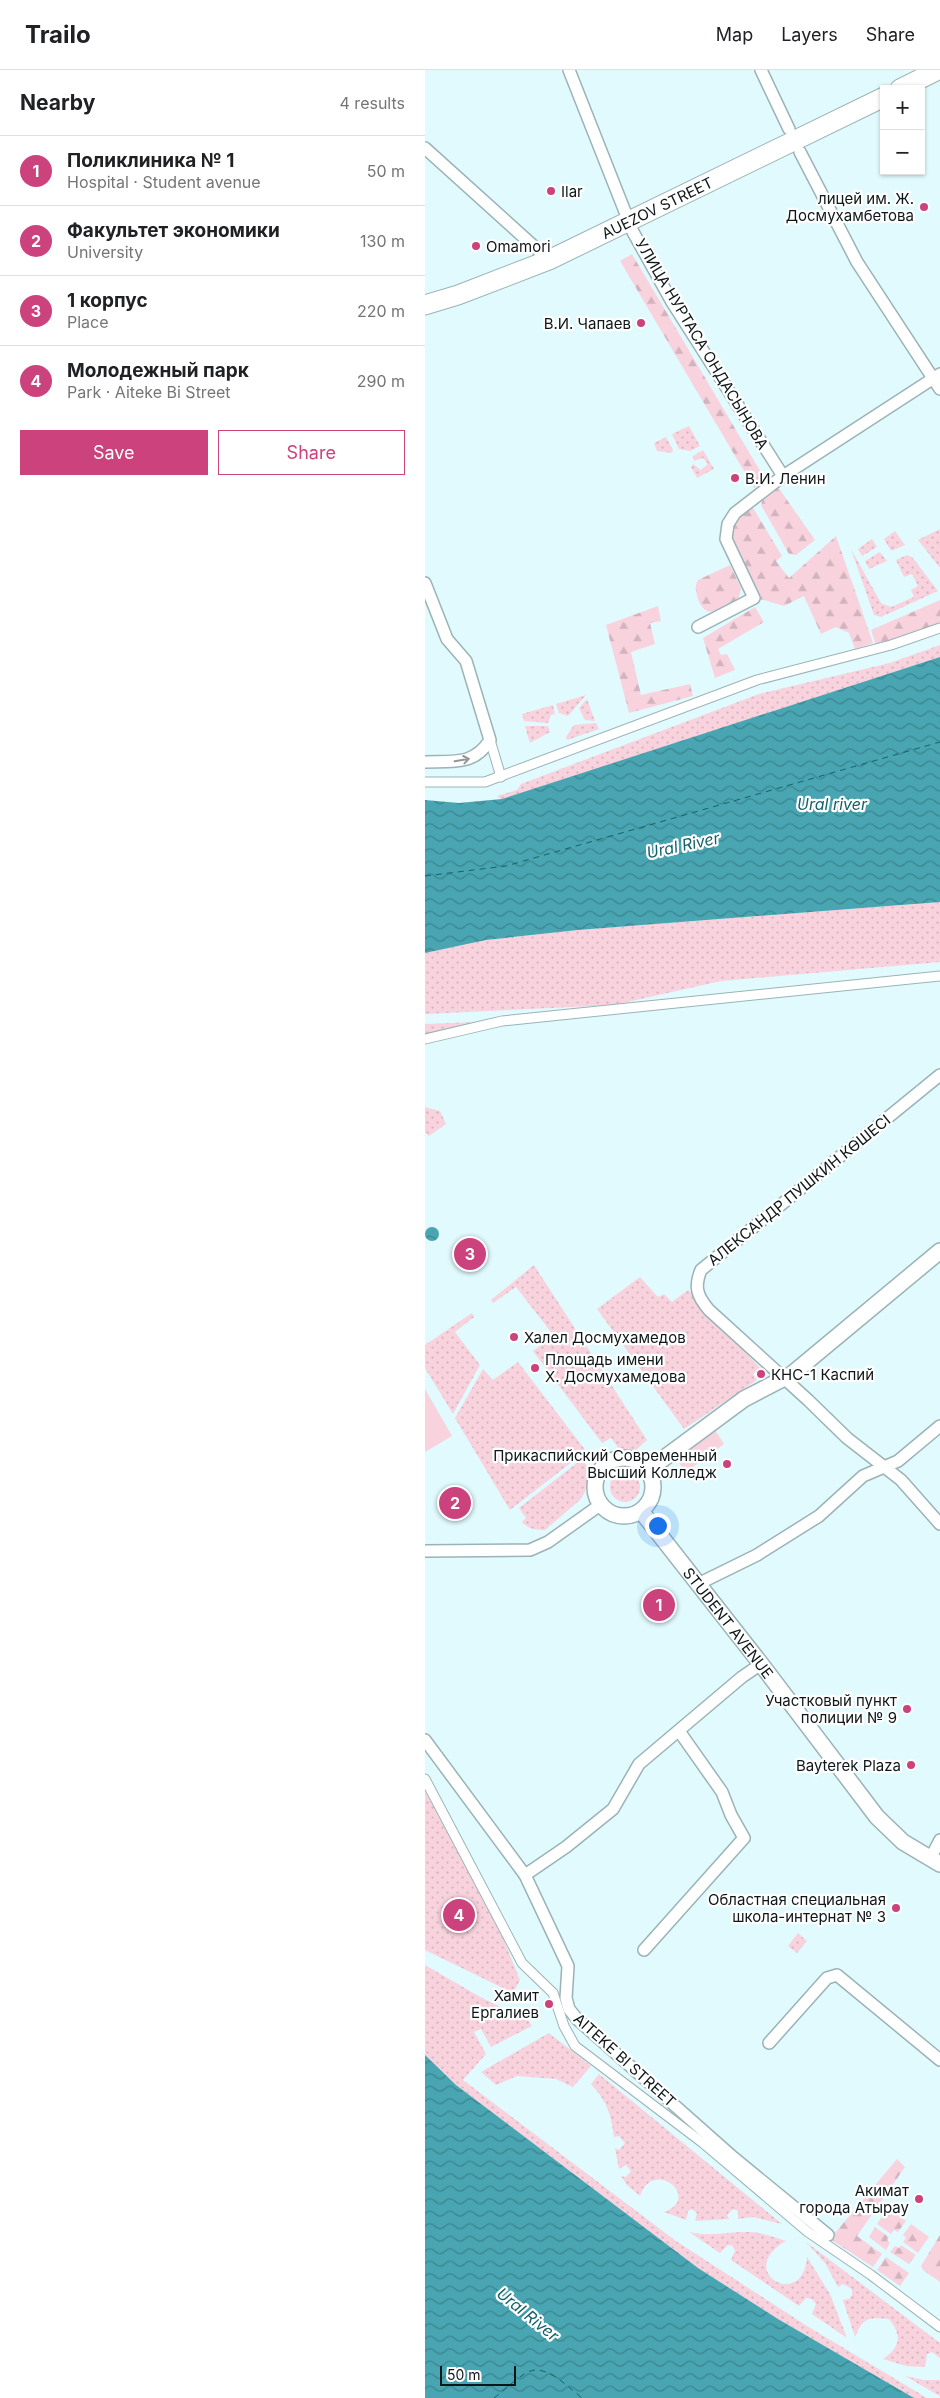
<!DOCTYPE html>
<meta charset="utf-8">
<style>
:root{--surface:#fff;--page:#f6f6f6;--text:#202124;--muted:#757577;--line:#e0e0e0;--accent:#cb427d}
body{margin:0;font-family:Inter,sans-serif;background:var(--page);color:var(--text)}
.controls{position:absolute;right:15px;top:15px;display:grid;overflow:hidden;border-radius:0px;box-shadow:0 1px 4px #0004}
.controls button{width:45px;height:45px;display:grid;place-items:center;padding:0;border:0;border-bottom:1px solid var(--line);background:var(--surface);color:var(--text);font:25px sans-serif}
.scale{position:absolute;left:15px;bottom:12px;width:76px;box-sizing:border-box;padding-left:5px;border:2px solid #0e1718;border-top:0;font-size:14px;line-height:18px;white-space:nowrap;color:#0e1718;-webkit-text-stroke:4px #fff;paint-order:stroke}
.you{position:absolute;left:232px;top:1455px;width:18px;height:18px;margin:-12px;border:4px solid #fff;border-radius:50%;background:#1a73e8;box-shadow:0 0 0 8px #1a73e833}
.badge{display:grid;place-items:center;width:32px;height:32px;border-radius:50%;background:var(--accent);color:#fff;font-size:16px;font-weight:700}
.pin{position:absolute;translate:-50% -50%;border:2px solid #fff;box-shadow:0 1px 5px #0006}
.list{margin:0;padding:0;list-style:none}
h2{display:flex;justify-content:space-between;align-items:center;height:65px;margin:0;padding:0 20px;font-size:21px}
h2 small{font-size:16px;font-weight:400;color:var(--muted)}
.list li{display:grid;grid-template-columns:32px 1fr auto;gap:15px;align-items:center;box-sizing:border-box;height:70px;padding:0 20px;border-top:1px solid var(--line)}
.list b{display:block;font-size:19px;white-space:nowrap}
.list p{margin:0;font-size:16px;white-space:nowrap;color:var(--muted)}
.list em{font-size:16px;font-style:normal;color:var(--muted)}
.actions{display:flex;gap:10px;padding:15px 20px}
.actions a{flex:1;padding:11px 0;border:1px solid var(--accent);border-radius:0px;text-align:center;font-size:18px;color:var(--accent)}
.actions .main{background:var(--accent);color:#fff}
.map{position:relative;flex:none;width:515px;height:2328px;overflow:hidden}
header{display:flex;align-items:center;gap:30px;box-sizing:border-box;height:70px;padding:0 25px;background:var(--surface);border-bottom:1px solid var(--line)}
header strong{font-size:24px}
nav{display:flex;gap:28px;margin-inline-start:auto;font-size:18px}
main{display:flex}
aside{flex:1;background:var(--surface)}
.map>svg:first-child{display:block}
.grass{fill:url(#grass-dots)}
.forest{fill:url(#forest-firs)}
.pitch{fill:#f8d3de}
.water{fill:url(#water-waves)}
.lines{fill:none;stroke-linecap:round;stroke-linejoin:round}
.ferry{stroke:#15626a;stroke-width:1;stroke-dasharray:6 5;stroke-linecap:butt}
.pedestrian-casing{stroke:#9bb3b6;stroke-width:11}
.minor-casing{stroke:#9bb3b6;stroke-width:14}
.tertiary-casing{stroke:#9bb3b6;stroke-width:18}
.primary-casing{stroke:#9bb3b6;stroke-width:21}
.pedestrian{stroke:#fff;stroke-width:9}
.minor{stroke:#fff;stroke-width:11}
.tertiary{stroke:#fff;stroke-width:15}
.primary{stroke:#fff;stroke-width:19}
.oneway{stroke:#939797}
.poi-dot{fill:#cb427d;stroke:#fff;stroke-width:2}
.labels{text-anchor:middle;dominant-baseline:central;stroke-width:4.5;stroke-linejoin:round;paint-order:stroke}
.poi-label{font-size:15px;fill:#0e1718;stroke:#fff;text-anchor:end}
.street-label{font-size:15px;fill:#0e1718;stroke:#fff}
.water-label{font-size:16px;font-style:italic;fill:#15626a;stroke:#fff}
</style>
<header>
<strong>Trailo</strong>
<nav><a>Map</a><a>Layers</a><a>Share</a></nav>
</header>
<main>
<aside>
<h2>Nearby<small>4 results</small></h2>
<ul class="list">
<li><span class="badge">1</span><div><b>Поликлиника № 1</b><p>Hospital · Student avenue</p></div><em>50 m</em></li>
<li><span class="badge">2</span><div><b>Факультет экономики</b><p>University</p></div><em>130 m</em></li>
<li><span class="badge">3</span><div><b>1 корпус</b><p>Place</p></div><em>220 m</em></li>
<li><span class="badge">4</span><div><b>Молодежный парк</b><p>Park · Aiteke Bi Street</p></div><em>290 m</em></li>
</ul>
<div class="actions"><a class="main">Save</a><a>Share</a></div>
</aside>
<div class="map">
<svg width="515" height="2328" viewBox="0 0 515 2328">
<defs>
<pattern id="grass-dots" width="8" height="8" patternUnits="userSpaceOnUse" patternTransform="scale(1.25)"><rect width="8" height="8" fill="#f8d3de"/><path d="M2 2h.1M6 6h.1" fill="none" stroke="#d3b4be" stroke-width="1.8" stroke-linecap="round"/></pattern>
<pattern id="forest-firs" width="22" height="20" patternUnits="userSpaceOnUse" patternTransform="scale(1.25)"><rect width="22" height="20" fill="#f8d3de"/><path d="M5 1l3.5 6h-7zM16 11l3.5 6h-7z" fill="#d3b4be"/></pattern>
<pattern id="water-waves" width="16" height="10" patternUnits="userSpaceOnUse" patternTransform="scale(1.25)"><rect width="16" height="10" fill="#48a5b1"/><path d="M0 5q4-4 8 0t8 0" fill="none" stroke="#3a858f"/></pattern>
</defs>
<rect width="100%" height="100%" fill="#e1fafe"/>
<g class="grass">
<path d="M 264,356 L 275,376 L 265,381 L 254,379 L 247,364 Z"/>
<path d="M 241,367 L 248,380 L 247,383 L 232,381 L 229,373 Z"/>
<path d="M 278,380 L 289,399 L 272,408 L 266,397 L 268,394 L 276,400 L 283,394 L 278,388 L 269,391 L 268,386 Z"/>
<path d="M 515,459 L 515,498 L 493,470 Z"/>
<path d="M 470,461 L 480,475 L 466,481 L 459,469 Z"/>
<path d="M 447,469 L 452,477 L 437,486 L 433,479 Z"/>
<path d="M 426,479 L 456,533 L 466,537 L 489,527 L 486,520 L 493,516 L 487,504 L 479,507 L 471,490 L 482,485 L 488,488 L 513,521 L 456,547 L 449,545 Z"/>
<path d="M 455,482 L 462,491 L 444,499 L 440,491 Z"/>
<path d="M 515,575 L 515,587 L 77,730 L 72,726 L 92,720 L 96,714 L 334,624 L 465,593 Z"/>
<path d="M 161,625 L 143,646 L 134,643 L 131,634 Z"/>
<path d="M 162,629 L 170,651 L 160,650 L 154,638 Z"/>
<path d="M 128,635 L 130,644 L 126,645 L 123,653 L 99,651 L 97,644 Z"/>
<path d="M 171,653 L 174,659 L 142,670 L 141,667 L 149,655 Z"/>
<path d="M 100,656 L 123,656 L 125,662 L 105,673 Z"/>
<path d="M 515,832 L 515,892 L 296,911 L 189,935 L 0,944 L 0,883 L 61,870 L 153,860 Z"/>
<path d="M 77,951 L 0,969 L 0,954 Z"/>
<path d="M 0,1037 L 15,1041 L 21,1054 L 4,1066 L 0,1062 Z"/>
<path d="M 109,1195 L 222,1370 L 211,1380 L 195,1380 L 186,1368 L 177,1373 L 108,1281 L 129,1266 L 91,1217 L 68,1233 L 66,1230 Z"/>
<path d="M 215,1207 L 233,1227 L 239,1224 L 247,1232 L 263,1220 L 335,1298 L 328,1304 L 332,1310 L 259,1359 L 172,1239 Z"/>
<path d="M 47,1243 L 49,1247 L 30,1262 L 55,1295 L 28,1344 L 0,1298 L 0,1275 Z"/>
<path d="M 93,1292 L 161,1381 L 85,1440 L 30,1348 L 58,1299 L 68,1310 Z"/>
<path d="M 157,1389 L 165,1400 L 160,1422 L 155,1430 L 120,1460 C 110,1460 104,1459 97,1452 L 101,1448 L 94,1438 Z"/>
<circle cx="200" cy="1417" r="15"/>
<path d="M 0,1709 L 54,1809 L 95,1910 L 88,1923 L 0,1880 Z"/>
<path d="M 373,1863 L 382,1871 L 372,1883 L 363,1876 Z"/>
<path d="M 0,1895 L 57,1928 L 104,1951 L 107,1956 L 66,1977 L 56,1959 L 49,1962 L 61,1984 L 38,2010 L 251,2171 L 382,2256 L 502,2328 L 489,2328 L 353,2249 L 273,2198 L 31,2015 L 0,1985 Z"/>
<path d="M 124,1963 L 166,1996 L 148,2017 L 131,2009 L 92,2006 L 71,2015 L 56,2002 Z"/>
<path d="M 174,2004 L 357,2154 L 328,2147 L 313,2149 L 313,2141 L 308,2139 L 302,2145 L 304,2149 L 270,2151 L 272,2143 L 267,2139 L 263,2141 L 261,2150 L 239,2142 C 278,2128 228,2087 215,2126 L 202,2115 L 196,2106 L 201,2107 L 206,2101 L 201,2095 L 194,2099 L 190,2078 L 194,2080 L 200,2073 L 194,2066 L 189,2067 C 186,2044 182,2031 166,2014 Z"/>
<path d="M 264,2162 C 285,2167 302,2162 323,2162 C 336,2162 349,2167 361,2171 C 308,2201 378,2242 382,2187 L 405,2224 L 422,2268 L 387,2244 L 391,2234 L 387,2229 L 381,2228 L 374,2236 L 306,2190 L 310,2181 L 308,2176 L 303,2175 L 295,2183 Z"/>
<path d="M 381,2172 L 515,2273 L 515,2288 L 507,2282 L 502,2284 L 500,2297 L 481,2296 L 458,2289 C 476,2277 477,2265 464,2249 C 444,2247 438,2247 430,2267 L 418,2230 L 424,2229 L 427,2225 L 427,2219 L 418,2214 L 413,2217 L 400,2193 Z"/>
<path d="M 480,2306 L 499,2310 L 515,2310 L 515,2326 Z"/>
</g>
<g class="forest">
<path d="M 207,184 L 341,411 L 329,418 L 195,191 Z"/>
<path d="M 353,417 L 390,470 L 371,485 L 364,484 L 336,435 L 338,428 Z"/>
<path d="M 327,436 L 357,486 L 351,491 L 364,508 L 411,466 L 448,573 L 430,579 L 424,563 L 411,557 L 396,564 L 379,526 L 359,536 L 335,529 C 326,510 302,476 308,455 C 310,447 321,441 327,436 Z"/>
<path d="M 305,495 L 316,518 L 314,528 C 298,537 282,553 273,529 C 271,521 269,517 273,510 Z"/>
<path d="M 515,530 L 515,554 L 451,576 L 446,560 Z"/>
<path d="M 233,536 L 236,551 L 225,553 L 230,574 L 206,582 L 216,625 L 265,614 L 268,626 L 204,643 L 181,555 Z"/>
<path d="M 330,537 L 339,552 L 293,579 L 296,585 L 302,584 L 310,600 L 290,608 L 278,568 Z"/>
<path d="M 472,2089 L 480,2097 L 432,2166 L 457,2184 L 448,2197 L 405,2169 Z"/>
<path d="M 463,2138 L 481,2151 L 473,2162 L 469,2160 L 466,2164 L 452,2154 Z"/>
<path d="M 486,2154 L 504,2167 L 493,2183 L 478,2172 L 481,2168 L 478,2165 Z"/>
<path d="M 450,2157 L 464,2167 L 462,2170 L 465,2173 L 461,2180 L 444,2167 Z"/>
<path d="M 515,2165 L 515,2212 L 498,2200 L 496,2196 Z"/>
<path d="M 476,2175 L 491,2185 L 484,2194 L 465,2182 L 470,2176 L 474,2178 Z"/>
<path d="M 461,2187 L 484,2203 L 475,2216 L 452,2200 Z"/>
</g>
<g class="pitch">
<path d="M 0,1319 L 27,1366 L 0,1382 Z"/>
<path d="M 290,1360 L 299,1374 L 261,1402 L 251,1389 Z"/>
</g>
<g class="water">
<path d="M 515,587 L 515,832 L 153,860 L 61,870 L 0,883 L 0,730 L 34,733 L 77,729 Z"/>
<circle cx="7" cy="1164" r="7"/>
<path d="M 0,1985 L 31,2015 L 273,2198 L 353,2249 L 489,2328 L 0,2328 Z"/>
</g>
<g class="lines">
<g class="ferry">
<path d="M 0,806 L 81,796 L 515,672"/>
<path d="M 69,2328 C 80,2320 91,2308 103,2302 C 121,2293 144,2318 157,2328"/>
</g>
<defs>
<g id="pedestrian">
<path d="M 65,670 L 76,707"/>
<path d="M 0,712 L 60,712 L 332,610 L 466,575 L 515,558"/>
<path d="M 0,969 L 77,951 L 515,906"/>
<path d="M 0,1709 L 97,1893 L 128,1923 L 139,1956 L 150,1976 L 278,2073 L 383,2162 L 446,2205 L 515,2257"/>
</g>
<g id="minor">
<path d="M 144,0 L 208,162 L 247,232 L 358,406"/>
<path d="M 336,0 L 364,59"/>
<path d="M 0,78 L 124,190"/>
<path d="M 375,82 L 432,192 L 515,319"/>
<path d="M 0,513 L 22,569 L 41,591 L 65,670 C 49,696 27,691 0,692"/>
<path d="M 273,557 L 329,528 L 301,469 L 303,454 L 310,443 L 358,406 L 515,304"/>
<path d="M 515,1005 L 276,1200 C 269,1217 272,1226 284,1240 L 383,1330 L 422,1368 L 476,1410 L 515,1454"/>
<path d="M 0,1481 L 105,1480 L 123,1472 L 175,1435"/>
<path d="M 273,1514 L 332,1485 L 394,1446 L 438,1406 L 473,1391 L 515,1356"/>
<path d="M 0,1670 L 100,1805 L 143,1896 L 141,1928 L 144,1939 L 152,1949 L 309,2088 L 403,2165"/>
<path d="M 505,1789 L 515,1770"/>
<path d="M 100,1805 L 141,1777 L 188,1739 L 214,1694 L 317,1607 L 336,1594"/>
<path d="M 219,1880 L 319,1768 L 306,1745 L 297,1722 L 254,1661"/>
<path d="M 344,1973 L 402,1908 L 412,1905 L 515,1990"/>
</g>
<g id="tertiary">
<circle cx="199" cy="1417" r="29"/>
<path d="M 223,1400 L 319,1329 L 367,1304 L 515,1181"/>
<path id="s1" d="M 216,1441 L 336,1594 L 452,1747 L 478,1772 L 515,1794"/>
</g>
<g id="primary">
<path d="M 475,19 L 513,0"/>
<path id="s2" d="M 0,235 L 33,225 L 124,190 L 459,27"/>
</g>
</defs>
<use href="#pedestrian" class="pedestrian-casing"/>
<use href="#minor" class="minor-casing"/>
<use href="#tertiary" class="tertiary-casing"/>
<use href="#primary" class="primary-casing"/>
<use href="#pedestrian" class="pedestrian"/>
<use href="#minor" class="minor"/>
<use href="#tertiary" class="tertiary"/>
<use href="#primary" class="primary"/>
</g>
<defs><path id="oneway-shaft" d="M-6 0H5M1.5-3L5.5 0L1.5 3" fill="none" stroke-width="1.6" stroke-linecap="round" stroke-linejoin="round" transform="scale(1.25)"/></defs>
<use class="oneway" href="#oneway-shaft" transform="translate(37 690) rotate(-9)"/>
<g class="poi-dot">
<circle cx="126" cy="121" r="5"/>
<circle cx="499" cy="137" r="5"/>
<circle cx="51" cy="176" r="5"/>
<circle cx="216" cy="253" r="5"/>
<circle cx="310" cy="408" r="5"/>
<circle cx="89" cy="1267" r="5"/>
<circle cx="110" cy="1298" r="5"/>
<circle cx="336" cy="1304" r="5"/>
<circle cx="302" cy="1394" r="5"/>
<circle cx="482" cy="1639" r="5"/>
<circle cx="486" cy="1695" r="5"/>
<circle cx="471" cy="1838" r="5"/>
<circle cx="124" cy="1934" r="5"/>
<circle cx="494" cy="2129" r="5"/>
</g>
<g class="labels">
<g class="poi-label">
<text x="136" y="121" text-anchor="start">Ilar</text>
<text x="489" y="128">лицей им. Ж.<tspan x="489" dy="17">Досмухамбетова</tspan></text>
<text x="61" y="176" text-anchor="start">Omamori</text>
<text x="206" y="253">В.И. Чапаев</text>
<text x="320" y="408" text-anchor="start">В.И. Ленин</text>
<text x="99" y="1267" text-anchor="start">Халел Досмухамедов</text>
<text x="120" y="1289" text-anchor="start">Площадь имени<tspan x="120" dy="17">Х. Досмухамедова</tspan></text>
<text x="346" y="1304" text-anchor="start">КНС-1 Каспий</text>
<text x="292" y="1385">Прикаспийский Современный<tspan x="292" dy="17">Высший Колледж</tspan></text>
<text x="472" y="1630">Участковый пункт<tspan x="472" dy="17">полиции № 9</tspan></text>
<text x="476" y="1695">Bayterek Plaza</text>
<text x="461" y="1829">Областная специальная<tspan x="461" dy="17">школа-интернат № 3</tspan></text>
<text x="114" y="1925">Хамит<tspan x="114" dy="17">Ергалиев</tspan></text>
<text x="484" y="2120">Акимат<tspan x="484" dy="17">города Атырау</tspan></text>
</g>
<g class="street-label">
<text stroke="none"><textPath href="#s2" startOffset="252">AUEZOV STREET</textPath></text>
<text transform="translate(277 274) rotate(59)">УЛИЦА НУРТАСА ОНДАСЫНОВА</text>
<text transform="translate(374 1120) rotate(-39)">АЛЕКСАНДР ПУШКИН КӨШЕСІ</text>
<text stroke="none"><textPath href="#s1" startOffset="142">STUDENT AVENUE</textPath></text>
<text transform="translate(200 1990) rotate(42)">AITEKE BI STREET</text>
</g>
<g class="water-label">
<text x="407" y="734">Ural river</text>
<text transform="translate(258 775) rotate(-12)">Ural River</text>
<text transform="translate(103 2244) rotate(39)">Ural River</text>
</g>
</g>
</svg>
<div class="controls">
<button>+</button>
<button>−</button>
</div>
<div class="scale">50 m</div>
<div class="you"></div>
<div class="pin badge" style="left:234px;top:1535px">1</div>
<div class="pin badge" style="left:30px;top:1433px">2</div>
<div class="pin badge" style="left:45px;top:1184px">3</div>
<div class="pin badge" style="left:34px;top:1845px">4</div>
</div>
</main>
